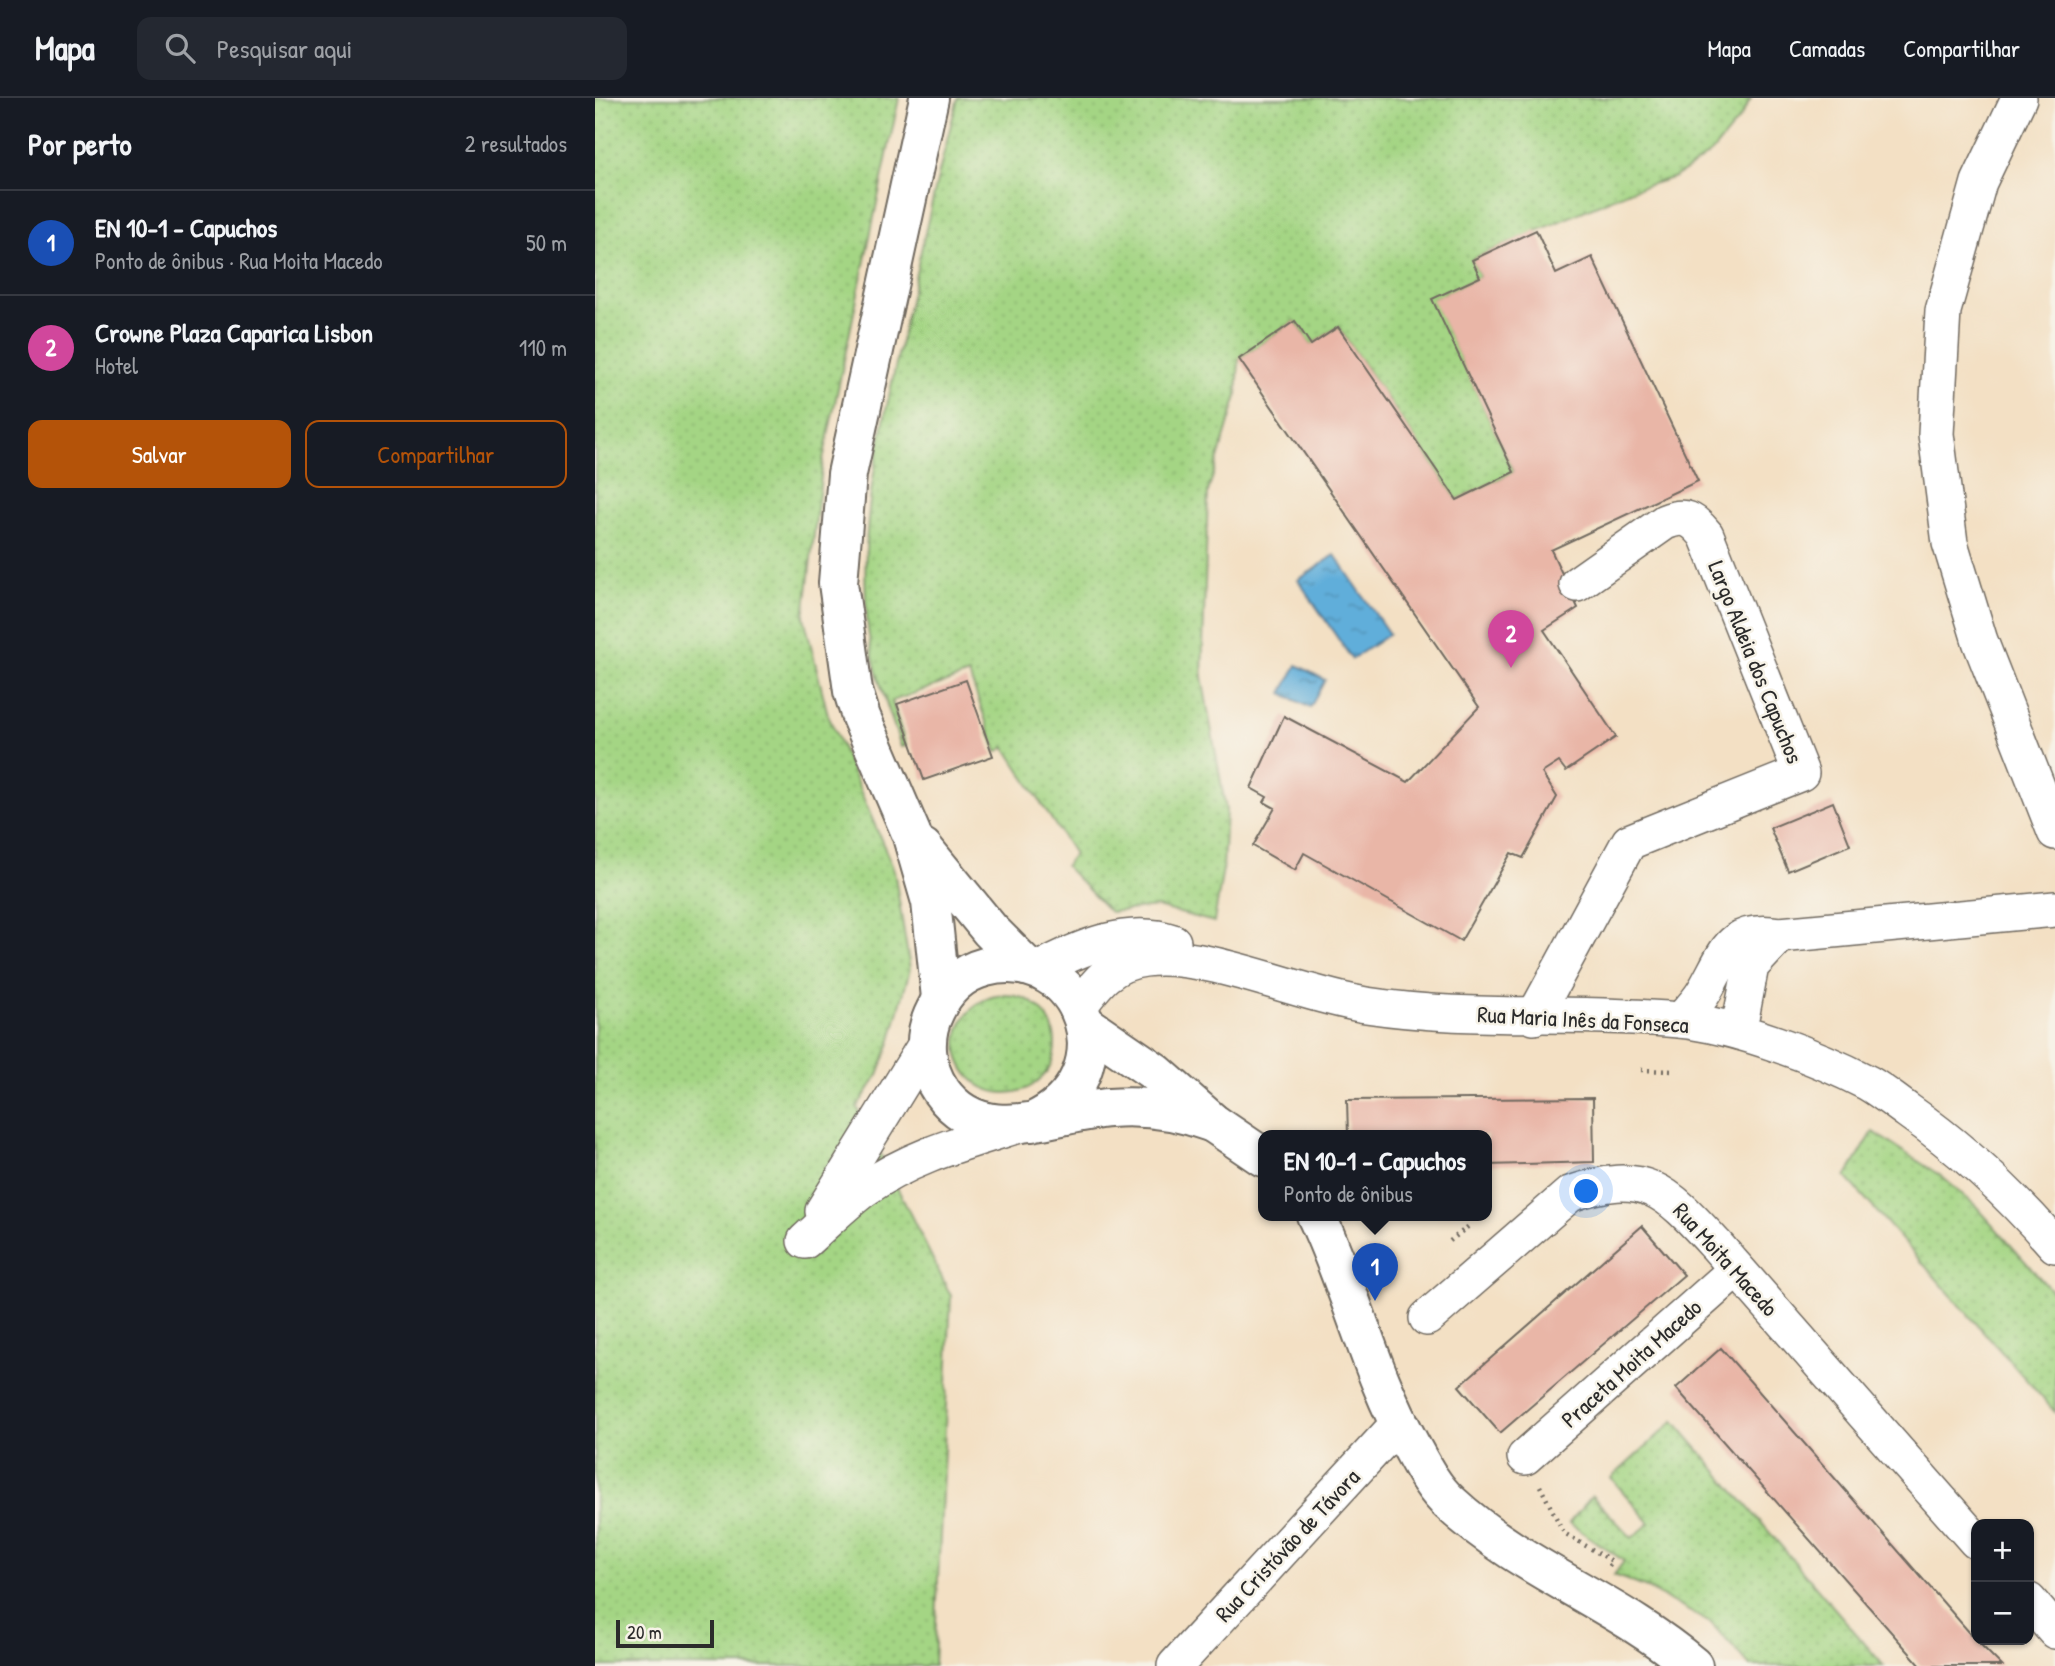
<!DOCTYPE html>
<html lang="pt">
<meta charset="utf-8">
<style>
:root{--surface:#171b24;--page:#242831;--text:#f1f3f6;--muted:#9ea1a6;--line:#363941;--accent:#b45309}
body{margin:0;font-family:"Patrick Hand",sans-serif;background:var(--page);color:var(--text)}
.controls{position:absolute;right:21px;bottom:21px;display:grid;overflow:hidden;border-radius:14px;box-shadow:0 2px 5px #0004}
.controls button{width:63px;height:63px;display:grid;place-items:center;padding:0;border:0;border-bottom:2px solid var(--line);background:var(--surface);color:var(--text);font:35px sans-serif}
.scale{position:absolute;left:21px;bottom:18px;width:98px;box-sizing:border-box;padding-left:7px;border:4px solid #2b2b2b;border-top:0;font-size:19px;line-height:24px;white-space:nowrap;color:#2b2b2b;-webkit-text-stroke:5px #f7f3e8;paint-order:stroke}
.you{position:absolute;left:992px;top:1094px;width:24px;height:24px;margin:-18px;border:5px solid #fff;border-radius:50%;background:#1a73e8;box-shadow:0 0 0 10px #1a73e833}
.badge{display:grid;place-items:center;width:46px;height:46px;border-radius:50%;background:var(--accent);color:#fff;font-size:23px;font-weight:700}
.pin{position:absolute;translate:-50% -58px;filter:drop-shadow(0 2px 4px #0008)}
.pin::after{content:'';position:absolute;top:37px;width:24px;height:21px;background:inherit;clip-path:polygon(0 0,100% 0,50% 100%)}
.popup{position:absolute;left:663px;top:1032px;width:234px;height:91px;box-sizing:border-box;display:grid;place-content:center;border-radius:14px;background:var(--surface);filter:drop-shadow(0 2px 5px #0005);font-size:23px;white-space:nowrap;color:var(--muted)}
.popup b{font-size:26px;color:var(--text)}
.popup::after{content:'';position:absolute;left:50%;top:100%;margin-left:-14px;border:14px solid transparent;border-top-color:var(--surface)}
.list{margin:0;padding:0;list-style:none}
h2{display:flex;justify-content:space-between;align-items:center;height:91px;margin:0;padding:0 28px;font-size:30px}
h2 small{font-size:23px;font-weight:400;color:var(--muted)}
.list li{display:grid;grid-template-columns:46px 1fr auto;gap:21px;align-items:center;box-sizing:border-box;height:105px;padding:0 28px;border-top:2px solid var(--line)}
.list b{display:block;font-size:26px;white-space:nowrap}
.list p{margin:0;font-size:23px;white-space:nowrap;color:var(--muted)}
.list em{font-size:23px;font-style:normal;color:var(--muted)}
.actions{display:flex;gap:14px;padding:21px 28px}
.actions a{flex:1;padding:16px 0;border:2px solid var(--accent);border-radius:14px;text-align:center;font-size:24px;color:var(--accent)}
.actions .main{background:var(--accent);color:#fff}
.icon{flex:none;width:38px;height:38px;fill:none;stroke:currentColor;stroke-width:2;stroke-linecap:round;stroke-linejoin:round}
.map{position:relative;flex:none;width:1460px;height:1568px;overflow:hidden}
header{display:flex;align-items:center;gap:42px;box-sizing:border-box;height:98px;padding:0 35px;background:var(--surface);border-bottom:2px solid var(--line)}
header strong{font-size:33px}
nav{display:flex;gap:38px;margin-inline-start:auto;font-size:24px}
.search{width:490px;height:63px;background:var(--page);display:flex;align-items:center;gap:18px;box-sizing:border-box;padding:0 24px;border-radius:14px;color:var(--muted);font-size:26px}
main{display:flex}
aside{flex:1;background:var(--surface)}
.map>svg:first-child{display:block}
.grass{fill:url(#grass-dots);stroke:#688058;stroke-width:2}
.water{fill:url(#water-ripples);stroke:#466c82;stroke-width:2}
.building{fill:#e9b6a7}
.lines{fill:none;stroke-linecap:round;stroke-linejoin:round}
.minor-casing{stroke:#716a61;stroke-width:38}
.major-casing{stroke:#716a61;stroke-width:42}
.path{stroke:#716a61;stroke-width:4.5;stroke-dasharray:2 5;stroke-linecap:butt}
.minor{stroke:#fff;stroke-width:35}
.major{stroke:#fff;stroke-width:38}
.labels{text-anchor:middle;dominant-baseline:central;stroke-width:5;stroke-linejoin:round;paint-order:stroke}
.street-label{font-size:23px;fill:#2b2b2b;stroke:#f7f3e8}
</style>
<header>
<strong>Mapa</strong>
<div class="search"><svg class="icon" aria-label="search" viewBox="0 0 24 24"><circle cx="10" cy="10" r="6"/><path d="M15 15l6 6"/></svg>Pesquisar aqui</div>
<nav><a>Mapa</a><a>Camadas</a><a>Compartilhar</a></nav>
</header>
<main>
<aside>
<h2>Por perto<small>2 resultados</small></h2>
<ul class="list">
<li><span class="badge" style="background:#1a4fb4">1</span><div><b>EN 10-1 - Capuchos</b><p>Ponto de ônibus · Rua Moita Macedo</p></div><em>50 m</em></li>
<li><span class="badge" style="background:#d1479c">2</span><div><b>Crowne Plaza Caparica Lisbon</b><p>Hotel</p></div><em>110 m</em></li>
</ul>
<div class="actions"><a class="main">Salvar</a><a>Compartilhar</a></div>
</aside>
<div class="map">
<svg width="1460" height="1568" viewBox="0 0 1460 1568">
<defs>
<pattern id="grass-dots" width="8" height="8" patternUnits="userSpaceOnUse" patternTransform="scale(1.75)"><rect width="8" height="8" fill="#a4d584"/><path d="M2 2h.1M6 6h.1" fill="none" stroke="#8db772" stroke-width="1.8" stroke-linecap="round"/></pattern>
<pattern id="water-ripples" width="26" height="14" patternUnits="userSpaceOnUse" patternTransform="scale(1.75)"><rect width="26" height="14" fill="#60aeda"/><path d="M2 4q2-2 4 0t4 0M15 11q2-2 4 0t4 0" fill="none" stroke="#4f8eb1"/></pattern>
</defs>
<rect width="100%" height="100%" fill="#f7f3e8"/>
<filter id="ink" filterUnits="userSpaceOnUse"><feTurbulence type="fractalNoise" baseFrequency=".0143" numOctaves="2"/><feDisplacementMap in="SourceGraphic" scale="14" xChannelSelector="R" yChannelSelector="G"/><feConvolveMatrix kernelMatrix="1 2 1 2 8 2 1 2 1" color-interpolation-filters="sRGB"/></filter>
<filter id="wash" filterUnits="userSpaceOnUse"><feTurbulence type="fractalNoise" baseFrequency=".00686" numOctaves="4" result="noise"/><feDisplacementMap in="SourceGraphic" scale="28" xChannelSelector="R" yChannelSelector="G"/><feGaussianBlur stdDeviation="1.57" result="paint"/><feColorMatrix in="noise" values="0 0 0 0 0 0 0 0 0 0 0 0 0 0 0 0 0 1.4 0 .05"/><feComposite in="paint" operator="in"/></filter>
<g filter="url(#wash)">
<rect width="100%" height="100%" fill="#f3e0c4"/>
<g class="grass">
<path d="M 0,0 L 304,0 L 228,362 L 209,519 L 233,617 L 299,772 L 315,871 L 296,942 L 283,977 L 262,1009 L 356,1198 L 339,1568 L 0,1568 Z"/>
<path d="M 363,0 L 1156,0 L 1145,20 L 1117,54 L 1080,79 L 1037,92 L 877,161 L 885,179 L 838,201 L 919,374 L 862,402 L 743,229 L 716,247 L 700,223 L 644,261 L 642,298 L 613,394 L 607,579 L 631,712 L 628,771 L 619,824 L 562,809 L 515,814 L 470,768 L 479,756 L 410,649 L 402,654 L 374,576 L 297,603 L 311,648 L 306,649 C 293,608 275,565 272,521 C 264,419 285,341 306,243 C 324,162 341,80 363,0 Z"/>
<circle cx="411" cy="946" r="49"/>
<path d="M 1278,1034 L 1346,1078 L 1381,1108 L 1460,1197 L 1460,1314 L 1251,1079 Z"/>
<path d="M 1079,1323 L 1289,1568 L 1155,1568 L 1117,1526 L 1052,1490 L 1019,1477 L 1029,1463 L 974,1425 L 997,1398 L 1037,1440 L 1055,1425 L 1016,1380 Z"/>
</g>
<g class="water">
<path d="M 740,457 L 794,536 L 757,561 L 703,482 Z"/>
<path d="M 702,567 L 730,582 L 715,610 L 687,595 Z"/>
</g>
<g id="blocks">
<g class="building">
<path d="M 941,132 L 961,176 L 997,159 L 1103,383 L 956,452 L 983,510 L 949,532 L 1021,639 L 971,673 L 964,664 L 947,675 L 962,699 L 928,760 L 916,755 L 866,843 L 709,755 L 700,772 L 658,748 L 680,710 L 669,704 L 672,699 L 656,690 L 689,618 L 813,684 L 884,609 L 644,261 L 700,223 L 716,247 L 743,229 L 862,402 L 919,374 L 837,201 L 885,179 L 877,162 Z"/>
<path d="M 371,582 L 398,658 L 329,682 L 302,606 Z"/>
<path d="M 1238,704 L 1255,747 L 1193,773 L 1175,730 Z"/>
<path d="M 998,1000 L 999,1064 L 892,1067 L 892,1037 L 753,1037 L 752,1002 Z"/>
<path d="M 1047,1128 L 1089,1177 L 905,1335 L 864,1288 Z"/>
<path d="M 1126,1250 L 1381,1542 L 1407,1568 L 1326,1568 L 1081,1290 Z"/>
</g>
</g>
</g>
<g filter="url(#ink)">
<use href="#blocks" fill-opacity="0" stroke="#716a61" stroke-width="2"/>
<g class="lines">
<defs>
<g id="minor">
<path d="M 1424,0 L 1384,84 L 1348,213 L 1341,336 L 1355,445 L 1385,543 L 1460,734"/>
<path d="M 443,872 C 482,851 533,828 578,844"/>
<path d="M 483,910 C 502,884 516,865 550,861 C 612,853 705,897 771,907 C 875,923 980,912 1084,922 C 1140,927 1223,959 1273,985 C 1287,993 1300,1004 1313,1013 C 1369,1052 1415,1096 1460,1147"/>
<path d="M 939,919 L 1034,744 L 1206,675 L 1111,437 C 1098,421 1090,416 1070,424 L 982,486"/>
<path d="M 1086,922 C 1095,912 1104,903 1110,892 C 1132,854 1134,829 1185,837 L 1460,811"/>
<path d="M 1140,932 L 1147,915 L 1156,868 L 1185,837"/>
<path d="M 228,1113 L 331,946"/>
<path d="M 210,1143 C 229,1126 247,1108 268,1092 C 314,1059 370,1044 424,1027"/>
<path d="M 832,1220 L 975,1096 C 1051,1069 1072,1094 1121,1147 L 1381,1443"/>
<path d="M 930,1359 L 1142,1171"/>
<path d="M 1434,1503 L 1460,1533"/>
<path d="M 580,1568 L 803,1326"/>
</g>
<g id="major">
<path d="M 334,0 L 252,376 L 243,485 L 258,593 L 266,619 L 316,735 L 336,804 L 346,900"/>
<path d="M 328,750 L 395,832 L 431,868"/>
<path d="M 490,926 L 560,974 L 618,1025 L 668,1059"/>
<path d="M 437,1024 C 536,979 489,845 390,869 C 367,875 350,891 340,913 C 327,938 330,970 346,993 C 387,1052 458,1014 514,1010 C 551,1007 584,1012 618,1025"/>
<path d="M 721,1117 C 757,1193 775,1275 816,1348 C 827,1368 838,1390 855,1405 C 927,1472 1023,1504 1098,1568"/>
</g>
</defs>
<use href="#minor" class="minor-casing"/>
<use href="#major" class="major-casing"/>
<g class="path">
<path d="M 1046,972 L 1079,973"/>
<path d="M 855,1143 L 875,1127"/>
<path d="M 945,1388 L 969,1435 L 1017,1463 L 1012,1471"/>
</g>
<use href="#minor" class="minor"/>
<use href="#major" class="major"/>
</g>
</g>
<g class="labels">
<g class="street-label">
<text transform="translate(1161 564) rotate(68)">Largo Aldeia dos Capuchos</text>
<text transform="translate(988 921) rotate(3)">Rua Maria Inês da Fonseca</text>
<text transform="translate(1131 1161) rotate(48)">Rua Moita Macedo</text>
<text transform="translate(1036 1265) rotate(-42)">Praceta Moita Macedo</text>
<text transform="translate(692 1447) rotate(-47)">Rua Cristóvão de Távora</text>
</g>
</g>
</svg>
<div class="controls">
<button>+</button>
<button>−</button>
</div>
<div class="scale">20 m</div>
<div class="you"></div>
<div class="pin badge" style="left:780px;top:1203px;background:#1a4fb4">1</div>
<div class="popup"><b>EN 10-1 - Capuchos</b>Ponto de ônibus</div>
<div class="pin badge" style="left:916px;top:570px;background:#d1479c">2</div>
</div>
</main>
